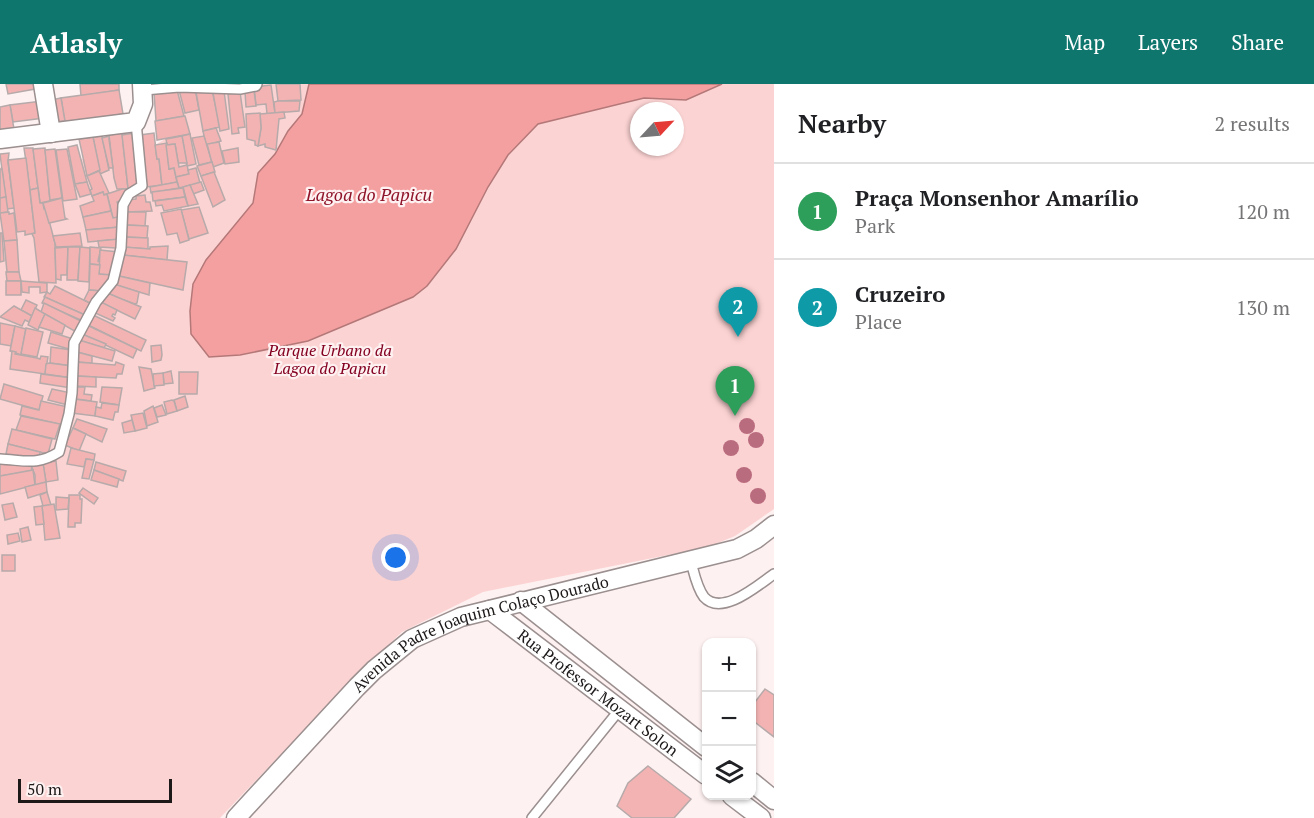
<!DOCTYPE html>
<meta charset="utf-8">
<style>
:root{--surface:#fff;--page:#f6f6f6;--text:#202124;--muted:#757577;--line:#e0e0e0;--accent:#0f766e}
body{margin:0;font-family:"PT Serif",serif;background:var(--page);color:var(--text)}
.controls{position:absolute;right:18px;bottom:18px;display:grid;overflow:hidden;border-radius:12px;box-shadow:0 2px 4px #0004}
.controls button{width:54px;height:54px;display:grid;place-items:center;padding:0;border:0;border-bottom:2px solid var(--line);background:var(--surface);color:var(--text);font:30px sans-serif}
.compass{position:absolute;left:630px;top:18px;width:54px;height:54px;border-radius:50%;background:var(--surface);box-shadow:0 2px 4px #0004;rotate:64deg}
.scale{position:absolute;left:18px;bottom:15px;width:154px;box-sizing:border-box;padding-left:6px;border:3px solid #1d1919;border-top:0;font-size:16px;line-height:21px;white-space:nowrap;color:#1d1919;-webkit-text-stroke:4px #fef1f1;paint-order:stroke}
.you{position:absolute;left:396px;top:474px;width:21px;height:21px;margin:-15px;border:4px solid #fff;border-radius:50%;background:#1a73e8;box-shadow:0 0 0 9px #1a73e833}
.badge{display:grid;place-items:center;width:39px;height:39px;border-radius:50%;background:var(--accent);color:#fff;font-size:20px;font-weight:700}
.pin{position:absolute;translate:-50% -50px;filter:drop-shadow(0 2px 3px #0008)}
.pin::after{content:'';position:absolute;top:32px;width:21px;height:18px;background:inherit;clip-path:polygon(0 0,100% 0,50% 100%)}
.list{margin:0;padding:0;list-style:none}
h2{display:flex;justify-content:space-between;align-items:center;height:78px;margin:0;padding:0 24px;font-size:26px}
h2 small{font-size:20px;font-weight:400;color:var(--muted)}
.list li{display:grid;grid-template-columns:39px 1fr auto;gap:18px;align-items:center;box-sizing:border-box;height:96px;padding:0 24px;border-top:2px solid var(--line)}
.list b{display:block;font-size:22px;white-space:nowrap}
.list p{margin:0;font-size:20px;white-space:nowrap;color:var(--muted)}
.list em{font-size:20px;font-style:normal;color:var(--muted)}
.icon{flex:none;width:33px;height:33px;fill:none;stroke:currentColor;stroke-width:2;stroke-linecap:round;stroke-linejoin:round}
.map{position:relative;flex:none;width:774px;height:734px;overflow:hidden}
header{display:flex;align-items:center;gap:36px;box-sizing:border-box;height:84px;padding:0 30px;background:var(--accent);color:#fff}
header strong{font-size:28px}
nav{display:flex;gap:33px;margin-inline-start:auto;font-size:21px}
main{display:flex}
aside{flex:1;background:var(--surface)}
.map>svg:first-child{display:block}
.green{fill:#fcd3d3;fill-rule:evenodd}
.water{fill:#f4a0a1;stroke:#b47878;stroke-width:1.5}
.building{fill:#f3b3b3;stroke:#b6aaaa;stroke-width:1.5}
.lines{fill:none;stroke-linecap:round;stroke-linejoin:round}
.lane-casing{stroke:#9b8f8f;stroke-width:12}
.street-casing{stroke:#9b8f8f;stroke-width:21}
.lane{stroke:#fff;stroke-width:9}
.street{stroke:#fff;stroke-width:18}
.tree{fill:#ba6c7f}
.labels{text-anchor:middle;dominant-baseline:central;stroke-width:4.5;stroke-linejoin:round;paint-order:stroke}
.park-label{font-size:16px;font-style:italic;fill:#830021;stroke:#fef1f1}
.street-label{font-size:16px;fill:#1d1919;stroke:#fef1f1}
.water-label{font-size:18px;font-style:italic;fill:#8f142a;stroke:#fef1f1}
</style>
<header>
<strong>Atlasly</strong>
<nav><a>Map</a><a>Layers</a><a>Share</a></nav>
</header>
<main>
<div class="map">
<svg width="774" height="734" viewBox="0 0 774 734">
<rect width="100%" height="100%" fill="#fef1f1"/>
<path class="green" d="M 157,0 L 774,0 L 774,425 L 735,452 L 708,463 L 483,508 L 402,548 L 349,599 L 220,734 L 0,734 L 0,83 L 142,69 L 165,55 ZM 639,27 L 675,27 L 675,63 L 639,63 Z"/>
<path class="water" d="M 309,0 L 722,0 L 686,16 L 644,14 L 538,40 L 508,71 L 488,103 L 456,165 L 427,202 L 413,213 L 308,257 L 240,271 L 209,273 L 191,250 L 190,227 L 193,200 L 206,176 L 253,119 L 258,89 L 275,70 L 288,47 L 302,30 Z"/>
<g class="building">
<path d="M 6,0 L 36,0 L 35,5 L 8,10 Z"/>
<path d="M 80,0 L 119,0 L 119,6 L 81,12 Z"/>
<path d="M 276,0 L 300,0 L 301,16 L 278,17 Z"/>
<path d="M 271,1 L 275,29 L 267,30 L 266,20 L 256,21 L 254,3 Z"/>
<path d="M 195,4 L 199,26 L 185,29 L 179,6 Z"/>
<path d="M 212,5 L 220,43 L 203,47 L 196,8 Z"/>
<path d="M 119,6 L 123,30 L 65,39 L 61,14 Z"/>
<path d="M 177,6 L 184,32 L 156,37 L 154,8 Z"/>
<path d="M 224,7 L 229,45 L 220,47 L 213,9 Z"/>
<path d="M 254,7 L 256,22 L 246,23 L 245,8 Z"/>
<path d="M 240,8 L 245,43 L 238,44 L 239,49 L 232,50 L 228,10 Z"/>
<path d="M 61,14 L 65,37 L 55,38 L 51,16 Z"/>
<path d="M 42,17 L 44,34 L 13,38 L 10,21 Z"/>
<path d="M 278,17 L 300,17 L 299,27 L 275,29 L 274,18 Z"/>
<path d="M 10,21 L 14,45 L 0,46 L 0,23 Z"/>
<path d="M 284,28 L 285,34 L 279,35 L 276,66 L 265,63 L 265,60 L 258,62 L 261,44 L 260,30 Z"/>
<path d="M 260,29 L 261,44 L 258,62 L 255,61 L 255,57 L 247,55 L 246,30 Z"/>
<path d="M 185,32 L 190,50 L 157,56 L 155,37 Z"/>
<path d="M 216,44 L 221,57 L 206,61 L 203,47 Z"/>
<path d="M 122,49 L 128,105 L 117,105 L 114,94 L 109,51 Z"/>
<path d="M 135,49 L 141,102 L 128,104 L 122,51 Z"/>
<path d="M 154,49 L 157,75 L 159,75 L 162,101 L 146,103 L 140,51 Z"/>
<path d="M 190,50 L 196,80 L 187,82 L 182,52 Z"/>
<path d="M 102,52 L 109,86 L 100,90 L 93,53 Z"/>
<path d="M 109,52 L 109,55 L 113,84 L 109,84 L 102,54 Z"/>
<path d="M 182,52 L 187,79 L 178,79 L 175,60 L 167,61 L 166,55 Z"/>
<path d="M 204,52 L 212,78 L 199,81 L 192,54 Z"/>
<path d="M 93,53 L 100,86 L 87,92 L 79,55 Z"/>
<path d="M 219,58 L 224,79 L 213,83 L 207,60 Z"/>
<path d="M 167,59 L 169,85 L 174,84 L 177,98 L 162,101 L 159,75 L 157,75 L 155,61 Z"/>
<path d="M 175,60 L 179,83 L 187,81 L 189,90 L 176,93 L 174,84 L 169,85 L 166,61 Z"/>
<path d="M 77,61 L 87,98 L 75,100 L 68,63 Z"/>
<path d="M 24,64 L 33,64 L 38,104 L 30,106 Z"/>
<path d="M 45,64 L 50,117 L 40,119 L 33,65 Z"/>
<path d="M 238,64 L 239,78 L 225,80 L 222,67 Z"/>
<path d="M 55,65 L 62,114 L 50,116 L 45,66 Z"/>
<path d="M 67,65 L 77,115 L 63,117 L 56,66 Z"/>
<path d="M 9,69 L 8,78 L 14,124 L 7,125 L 0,70 Z"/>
<path d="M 26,74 L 35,149 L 25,151 L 25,147 L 17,148 L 8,76 Z"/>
<path d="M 212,78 L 215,88 L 201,92 L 197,82 Z"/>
<path d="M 196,84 L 200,99 L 179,104 L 176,93 L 189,90 L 188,86 Z"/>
<path d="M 0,85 L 2,85 L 6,113 L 0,114 Z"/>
<path d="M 99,87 L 109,109 L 104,111 L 103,108 L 92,112 L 90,106 L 92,105 L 87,92 Z"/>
<path d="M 214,88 L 225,116 L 213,123 L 201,92 Z"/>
<path d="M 87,98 L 91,110 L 80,113 L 75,100 Z"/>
<path d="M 177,98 L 179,104 L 151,109 L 150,103 Z"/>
<path d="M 201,98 L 204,106 L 193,110 L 190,101 Z"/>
<path d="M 190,101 L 198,120 L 188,122 L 183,103 Z"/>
<path d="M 38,104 L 40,119 L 43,119 L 44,125 L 46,125 L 55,159 L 56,199 L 39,198 L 34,154 L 32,150 L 35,149 L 30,106 Z"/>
<path d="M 183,104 L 185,113 L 153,117 L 152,108 Z"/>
<path d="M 122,105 L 127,105 L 129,112 L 117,118 L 124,133 L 113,134 L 107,110 Z"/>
<path d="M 103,108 L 104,111 L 107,110 L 111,127 L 83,133 L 80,122 L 94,117 L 92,112 Z"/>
<path d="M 145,111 L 146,118 L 150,118 L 152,127 L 127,128 L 126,116 L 136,115 L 136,112 Z"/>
<path d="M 6,113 L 8,128 L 0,129 L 0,114 Z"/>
<path d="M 185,113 L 188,122 L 164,127 L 162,121 L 156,122 L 155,117 Z"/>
<path d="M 62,114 L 65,134 L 67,135 L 49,139 L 43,119 Z"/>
<path d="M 199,123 L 208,149 L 189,155 L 181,126 Z"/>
<path d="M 181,125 L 189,156 L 180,159 L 177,149 L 167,151 L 161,129 Z"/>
<path d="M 111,127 L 113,134 L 118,133 L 119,143 L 86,146 L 83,133 Z"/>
<path d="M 9,128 L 9,130 L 14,129 L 17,156 L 4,157 L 0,129 Z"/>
<path d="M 127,128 L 146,128 L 145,142 L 126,141 Z"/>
<path d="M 126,141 L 148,142 L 147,154 L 124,153 Z"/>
<path d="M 120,143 L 121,155 L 88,158 L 86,146 Z"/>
<path d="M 0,149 L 2,149 L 4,177 L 0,178 Z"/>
<path d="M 80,149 L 82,162 L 56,163 L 53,152 Z"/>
<path d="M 124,153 L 148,154 L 148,165 L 123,163 Z"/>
<path d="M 119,155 L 116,166 L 116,164 L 99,163 L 98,157 Z"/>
<path d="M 17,156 L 19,188 L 7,188 L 4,157 Z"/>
<path d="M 168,162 L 167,176 L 123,171 L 124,163 L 150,165 L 150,163 Z"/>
<path d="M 68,163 L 67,191 L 61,191 L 61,196 L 56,195 L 55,164 Z"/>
<path d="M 68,163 L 80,163 L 78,196 L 67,196 Z"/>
<path d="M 80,163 L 90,164 L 89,198 L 78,197 Z"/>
<path d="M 90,163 L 101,164 L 98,177 L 100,178 L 100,181 L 90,180 Z"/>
<path d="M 100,166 L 118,168 L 114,192 L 99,190 Z"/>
<path d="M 123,171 L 187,178 L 183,206 L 119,192 Z"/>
<path d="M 90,180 L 100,181 L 99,190 L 112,191 L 102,207 L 89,206 Z"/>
<path d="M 6,188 L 19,188 L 21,197 L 7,197 Z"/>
<path d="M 119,192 L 150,199 L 149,211 L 116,201 Z"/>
<rect x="6" y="197" width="15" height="14"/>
<path d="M 21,197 L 47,199 L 47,208 L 40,209 L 40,203 L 29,203 L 29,209 L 22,208 Z"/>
<path d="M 111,199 L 139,208 L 137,219 L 135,220 L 124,216 L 123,217 L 106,208 Z"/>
<path d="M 55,202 L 94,221 L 87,232 L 44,213 L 47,208 L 50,210 Z"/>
<path d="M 89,206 L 102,207 L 94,221 L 84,216 Z"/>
<path d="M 105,208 L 141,223 L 135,235 L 100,218 Z"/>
<path d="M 45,213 L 85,231 L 83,237 L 44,220 L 42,219 Z"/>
<path d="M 26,216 L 37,221 L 32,232 L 21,226 Z"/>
<path d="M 99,217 L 117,226 L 115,231 L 113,230 L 112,232 L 115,234 L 113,237 L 93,228 Z"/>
<path d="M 44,219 L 83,238 L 78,249 L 41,228 Z"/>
<path d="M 14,222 L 32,232 L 29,238 L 25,236 L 22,242 L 0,233 Z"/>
<path d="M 35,224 L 45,230 L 38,246 L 28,241 Z"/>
<path d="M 45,230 L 65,241 L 62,250 L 39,243 Z"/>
<path d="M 93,231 L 146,256 L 141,267 L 88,241 Z"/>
<path d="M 0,239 L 15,242 L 11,262 L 0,260 Z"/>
<path d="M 87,241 L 137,265 L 133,274 L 82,250 Z"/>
<path d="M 15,242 L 26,245 L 21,271 L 10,267 Z"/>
<path d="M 26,244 L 43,248 L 37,273 L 21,270 Z"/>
<path d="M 51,248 L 73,255 L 69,265 L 48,259 Z"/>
<path d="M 82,250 L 106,260 L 104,264 L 78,256 Z"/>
<path d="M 79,256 L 115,267 L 112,277 L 77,268 Z"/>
<path d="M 161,261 L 162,271 L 161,276 L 152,278 L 151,262 Z"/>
<path d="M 51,263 L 71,266 L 72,282 L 50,279 Z"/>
<path d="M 12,267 L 16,268 L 15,270 L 37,274 L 40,275 L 41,272 L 48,273 L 45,290 L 10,285 Z"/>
<path d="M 77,268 L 92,272 L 92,279 L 75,278 Z"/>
<path d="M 76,278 L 115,281 L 116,278 L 124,281 L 122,290 L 117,290 L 116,294 L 76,292 Z"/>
<path d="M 49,279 L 72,282 L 72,294 L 45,290 L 46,280 Z"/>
<path d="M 139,283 L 151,285 L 155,304 L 144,307 Z"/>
<path d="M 171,287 L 173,299 L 164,300 L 163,289 Z"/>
<path d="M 179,288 L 198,288 L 197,310 L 179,310 Z"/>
<path d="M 163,289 L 164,301 L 154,302 L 153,290 Z"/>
<path d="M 41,290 L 72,294 L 71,304 L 40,299 Z"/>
<path d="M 76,292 L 96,293 L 96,303 L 75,302 Z"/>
<path d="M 4,300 L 43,312 L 39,326 L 0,315 Z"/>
<path d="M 77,303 L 85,303 L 84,310 L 92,311 L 91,317 L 76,315 Z"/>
<path d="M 102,303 L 122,304 L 119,321 L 100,318 Z"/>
<path d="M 52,305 L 71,309 L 68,321 L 48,316 Z"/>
<path d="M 185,312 L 188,323 L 177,327 L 174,316 Z"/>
<path d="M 74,315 L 97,318 L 95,332 L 72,329 Z"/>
<path d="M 172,316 L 174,317 L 177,327 L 167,330 L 164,318 Z"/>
<path d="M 41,317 L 68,323 L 63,341 L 20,331 L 22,322 L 39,326 Z"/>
<path d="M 102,319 L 119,321 L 118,328 L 115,328 L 113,336 L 95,332 L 96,323 L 101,324 Z"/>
<path d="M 162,321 L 166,331 L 157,333 L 154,324 Z"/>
<path d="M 153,322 L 158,338 L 147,342 L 144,327 Z"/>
<path d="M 143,329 L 147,344 L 135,347 L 131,331 Z"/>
<path d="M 21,332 L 60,340 L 55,355 L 16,346 Z"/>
<path d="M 77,335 L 107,345 L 102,358 L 73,344 Z"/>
<path d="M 132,336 L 135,347 L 124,349 L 122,339 Z"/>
<path d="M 73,344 L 86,350 L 79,367 L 65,361 Z"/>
<path d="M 12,345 L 52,355 L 48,370 L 8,360 Z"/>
<path d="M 8,360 L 40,368 L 39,377 L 6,370 Z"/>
<path d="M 71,364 L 95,370 L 94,376 L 86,375 L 84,383 L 67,380 Z"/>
<path d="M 86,375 L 94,376 L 89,395 L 82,394 Z"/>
<path d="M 0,377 L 31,381 L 32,387 L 0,392 Z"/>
<path d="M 56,377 L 58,396 L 46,398 L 43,379 Z"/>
<path d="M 96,378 L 126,387 L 123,397 L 94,386 Z"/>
<path d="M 43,379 L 46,398 L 35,402 L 35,391 L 31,381 Z"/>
<path d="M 33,386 L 35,401 L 0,410 L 0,392 Z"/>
<path d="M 94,386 L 119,395 L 117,403 L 91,396 Z"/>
<path d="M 46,398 L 47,408 L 28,414 L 25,403 Z"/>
<path d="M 83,404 L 98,414 L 94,420 L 79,409 Z"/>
<path d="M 47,408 L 51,421 L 43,422 L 40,411 Z"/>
<path d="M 69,411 L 80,411 L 80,415 L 82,415 L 81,439 L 75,439 L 75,443 L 68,443 Z"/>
<path d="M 56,413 L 69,414 L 68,425 L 56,426 Z"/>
<path d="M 13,419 L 17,433 L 5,436 L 2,421 Z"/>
<path d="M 54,420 L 60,454 L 45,456 L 42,422 Z"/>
<path d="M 42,422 L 44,440 L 36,441 L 34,423 Z"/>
<path d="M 28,443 L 31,456 L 22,458 L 20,445 Z"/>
<path d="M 18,449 L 20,457 L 8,460 L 7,451 Z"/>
<rect x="2" y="471" width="13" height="16"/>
<path d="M 765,605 L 774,611 L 774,653 L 752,636 L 752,622 Z"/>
<path d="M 648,682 L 691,715 L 674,734 L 632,734 L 617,722 L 628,699 Z"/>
</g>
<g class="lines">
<defs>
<g id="lane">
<path d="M 144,6 L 179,3 L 240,5 L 256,2 L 257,0"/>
<path d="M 0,375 C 24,376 37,382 59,368 L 69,330 L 72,309 L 74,259 L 96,218 L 113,197 L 121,164 L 123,121 L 129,110 L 142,102 L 136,38"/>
<path d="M 691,478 C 694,489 697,504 704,513 C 722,533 758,501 774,490"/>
<path d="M 532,734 L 621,624"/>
</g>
<g id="street">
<path d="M 43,0 L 51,49"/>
<path d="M 0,55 L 136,38 L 143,20 L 142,0"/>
<path d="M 521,517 L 706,663"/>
<path id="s1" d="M 490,526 L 706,691"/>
<path d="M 752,698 L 774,716"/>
<path d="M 732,712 L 761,734"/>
<path id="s2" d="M 236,734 L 357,603 L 374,586 L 412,555 L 461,533 L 737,465 L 756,455 L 774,441"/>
</g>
</defs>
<use href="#lane" class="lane-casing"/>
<use href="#street" class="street-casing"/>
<use href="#lane" class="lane"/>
<use href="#street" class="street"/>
</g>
<g class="tree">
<circle cx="747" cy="342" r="8"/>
<circle cx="756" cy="356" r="8"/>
<circle cx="731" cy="364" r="8"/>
<circle cx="744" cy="391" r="8"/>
<circle cx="758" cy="412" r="8"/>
</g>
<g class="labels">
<g class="park-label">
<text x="330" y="266">Parque Urbano da<tspan x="330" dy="18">Lagoa do Papicu</tspan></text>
</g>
<g class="street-label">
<text stroke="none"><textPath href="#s2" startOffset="316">Avenida Padre Joaquim Colaço Dourado</textPath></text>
<text stroke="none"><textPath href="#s1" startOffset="136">Rua Professor Mozart Solon</textPath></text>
</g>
<g class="water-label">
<text x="369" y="110">Lagoa do Papicu</text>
</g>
</g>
</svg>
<div class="controls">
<button>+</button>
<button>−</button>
<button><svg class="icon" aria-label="layers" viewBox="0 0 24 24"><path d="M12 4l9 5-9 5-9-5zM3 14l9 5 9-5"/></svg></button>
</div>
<svg class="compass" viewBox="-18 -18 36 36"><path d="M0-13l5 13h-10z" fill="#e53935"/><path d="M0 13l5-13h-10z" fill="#757577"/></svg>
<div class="scale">50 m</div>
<div class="you"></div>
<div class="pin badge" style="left:735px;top:332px;background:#2e9e5b">1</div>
<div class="pin badge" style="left:738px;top:253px;background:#0f9aa8">2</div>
</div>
<aside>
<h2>Nearby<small>2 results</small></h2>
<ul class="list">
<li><span class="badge" style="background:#2e9e5b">1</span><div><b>Praça Monsenhor Amarílio</b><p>Park</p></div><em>120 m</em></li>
<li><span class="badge" style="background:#0f9aa8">2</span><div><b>Cruzeiro</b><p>Place</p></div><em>130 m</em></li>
</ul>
</aside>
</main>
